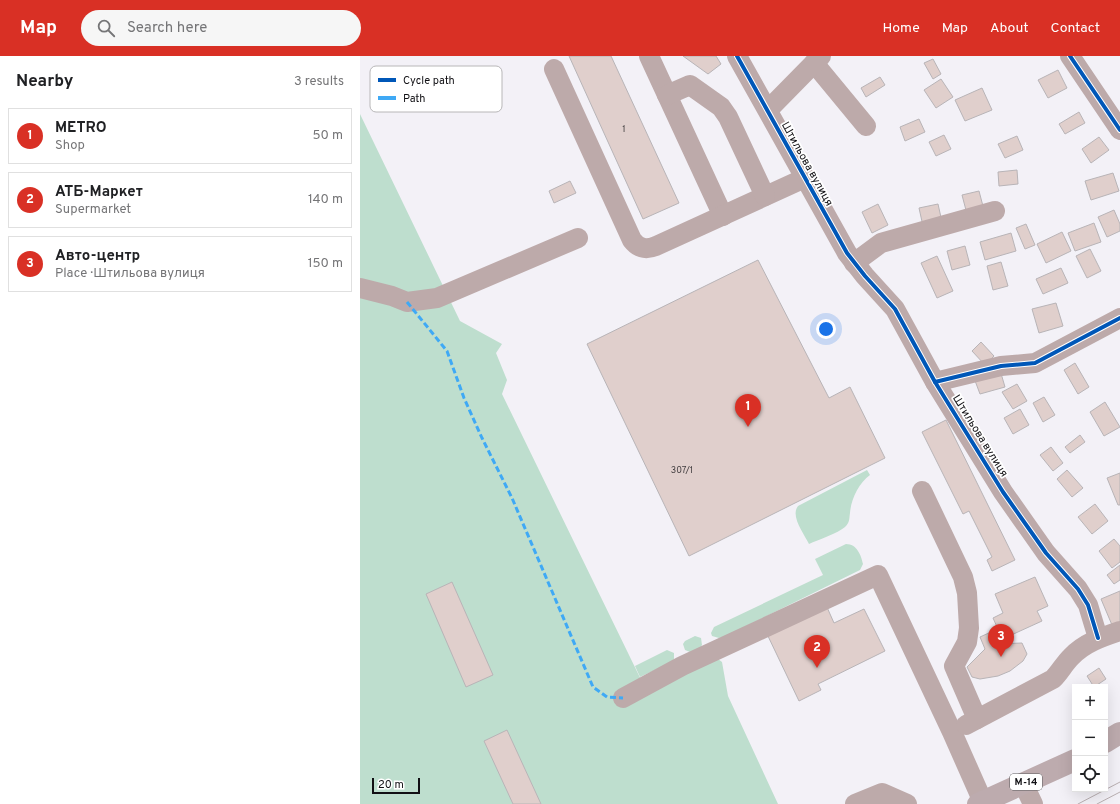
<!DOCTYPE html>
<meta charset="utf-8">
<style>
:root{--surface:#fff;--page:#f6f6f6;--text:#202124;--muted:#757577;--line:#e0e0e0;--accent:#d93025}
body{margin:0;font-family:Overpass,sans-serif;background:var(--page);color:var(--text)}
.controls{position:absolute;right:12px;bottom:12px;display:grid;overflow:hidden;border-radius:0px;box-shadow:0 4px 16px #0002}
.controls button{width:36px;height:36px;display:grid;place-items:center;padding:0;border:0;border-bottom:1px solid var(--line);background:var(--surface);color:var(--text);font:20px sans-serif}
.scale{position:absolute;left:12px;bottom:10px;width:48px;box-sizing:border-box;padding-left:4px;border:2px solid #111014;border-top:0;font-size:11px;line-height:14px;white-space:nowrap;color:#111014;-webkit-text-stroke:3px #fff;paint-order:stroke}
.you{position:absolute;left:466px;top:273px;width:14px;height:14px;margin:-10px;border:3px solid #fff;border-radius:50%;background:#1a73e8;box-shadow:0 0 0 6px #1a73e833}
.badge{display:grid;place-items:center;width:26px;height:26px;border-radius:50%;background:var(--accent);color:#fff;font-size:13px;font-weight:700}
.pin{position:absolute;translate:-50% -33px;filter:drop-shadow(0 1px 2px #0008)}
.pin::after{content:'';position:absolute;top:21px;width:14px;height:12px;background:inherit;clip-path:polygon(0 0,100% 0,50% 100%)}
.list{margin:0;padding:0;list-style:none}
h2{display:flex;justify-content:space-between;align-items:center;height:52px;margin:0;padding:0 16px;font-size:17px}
h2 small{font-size:13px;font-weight:400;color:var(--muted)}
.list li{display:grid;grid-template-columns:26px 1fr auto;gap:12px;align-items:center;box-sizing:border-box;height:56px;margin:0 8px 8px;padding:0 8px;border:1px solid var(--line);border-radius:0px}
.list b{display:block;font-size:15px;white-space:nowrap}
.list p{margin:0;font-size:13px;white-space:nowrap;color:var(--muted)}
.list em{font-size:13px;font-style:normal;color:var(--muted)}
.icon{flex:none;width:22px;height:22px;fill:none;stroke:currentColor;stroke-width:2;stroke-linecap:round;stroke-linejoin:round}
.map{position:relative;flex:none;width:760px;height:748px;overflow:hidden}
header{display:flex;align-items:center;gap:24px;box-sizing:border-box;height:56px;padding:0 20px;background:var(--accent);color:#fff}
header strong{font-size:19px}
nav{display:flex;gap:22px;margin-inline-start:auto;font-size:14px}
.search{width:280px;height:36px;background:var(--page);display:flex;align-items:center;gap:10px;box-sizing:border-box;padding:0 14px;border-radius:22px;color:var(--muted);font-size:15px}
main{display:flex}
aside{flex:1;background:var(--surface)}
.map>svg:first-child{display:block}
.green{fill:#bedece}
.building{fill:#e0cfcc;stroke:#b8b4b7}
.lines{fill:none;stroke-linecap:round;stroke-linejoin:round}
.minor{stroke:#bdaaaa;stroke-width:20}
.major{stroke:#bdabae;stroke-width:22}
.tram{stroke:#b9afb1;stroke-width:1}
.quiet{stroke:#3fa9f5;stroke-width:3;stroke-dasharray:6 3;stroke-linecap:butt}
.cycleway-casing{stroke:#fff;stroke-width:6}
.cycleway{stroke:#0057b8;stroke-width:4}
.labels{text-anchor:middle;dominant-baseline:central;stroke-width:3.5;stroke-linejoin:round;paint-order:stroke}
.number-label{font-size:9px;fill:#454042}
.shield{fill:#fff;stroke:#58585a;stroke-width:1}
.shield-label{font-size:10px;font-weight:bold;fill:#111014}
.street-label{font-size:11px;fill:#111014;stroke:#fff}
.key{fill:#fff;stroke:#b8b7b8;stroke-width:1}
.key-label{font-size:11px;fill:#111014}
</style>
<header>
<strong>Map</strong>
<div class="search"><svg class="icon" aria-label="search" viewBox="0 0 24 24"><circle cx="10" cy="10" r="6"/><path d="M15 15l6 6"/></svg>Search here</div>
<nav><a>Home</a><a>Map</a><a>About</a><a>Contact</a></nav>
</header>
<main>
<aside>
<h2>Nearby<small>3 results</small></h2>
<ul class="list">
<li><span class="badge">1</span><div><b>METRO</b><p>Shop</p></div><em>50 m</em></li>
<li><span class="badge">2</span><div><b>АТБ-Маркет</b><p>Supermarket</p></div><em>140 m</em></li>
<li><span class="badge">3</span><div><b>Авто-центр</b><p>Place · Штильова вулиця</p></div><em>150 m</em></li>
</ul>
</aside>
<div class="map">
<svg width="760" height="748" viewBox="0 0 760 748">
<rect width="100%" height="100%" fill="#f3f1f7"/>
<g class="green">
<path d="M 0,58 L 100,265 L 142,288 L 136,297 L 147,324 L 142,338 L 287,636 L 358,603 L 362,606 L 368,640 L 418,748 L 0,748 Z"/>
<path d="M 507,414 L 510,419 C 499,427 491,443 490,457 C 489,463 490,466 485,471 C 478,477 458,484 449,488 C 444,478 430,460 438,450 Z"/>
<path d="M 486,488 C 497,488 501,499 503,508 L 500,514 L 364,581 L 359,582 L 352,580 L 351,577 L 354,571 L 463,519 L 455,503 Z"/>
<path d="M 335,580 L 341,582 L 342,589 L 340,592 L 330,596 L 325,594 L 323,588 L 325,585 Z"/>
<path d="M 307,594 L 314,597 L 314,603 L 312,606 L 280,621 L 275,610 Z"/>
</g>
<g class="building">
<path d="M 209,0 L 251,0 L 319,147 L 283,163 Z"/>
<path d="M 323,0 L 356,0 L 361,8 L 348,18 Z"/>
<path d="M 573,3 L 581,18 L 573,23 L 564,7 Z"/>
<path d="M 698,14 L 707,32 L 688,42 L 678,24 Z"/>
<path d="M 520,21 L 525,29 L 506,41 L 501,32 Z"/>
<path d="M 581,23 L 593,41 L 576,52 L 564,34 Z"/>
<path d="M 622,32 L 632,54 L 605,65 L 595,44 Z"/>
<path d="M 719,56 L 725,67 L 705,78 L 699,68 Z"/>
<path d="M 559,63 L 565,76 L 545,85 L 540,71 Z"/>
<path d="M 584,79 L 591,93 L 576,100 L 569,86 Z"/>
<path d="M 657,80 L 663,94 L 645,102 L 638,88 Z"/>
<path d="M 739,81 L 749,94 L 731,107 L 722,93 Z"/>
<path d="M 657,114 L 658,128 L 639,130 L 638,116 Z"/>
<path d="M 753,117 L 759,135 L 731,144 L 725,125 Z"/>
<path d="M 210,125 L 216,137 L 194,147 L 189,135 Z"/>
<path d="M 619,135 L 624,154 L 607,158 L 602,139 Z"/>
<path d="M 518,148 L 528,169 L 512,177 L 502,156 Z"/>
<path d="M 578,148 L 582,166 L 563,170 L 559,152 Z"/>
<path d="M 754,154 L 760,168 L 760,175 L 747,181 L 738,161 Z"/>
<path d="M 734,167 L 741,186 L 715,195 L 708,177 Z"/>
<path d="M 666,168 L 675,189 L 665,193 L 656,172 Z"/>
<path d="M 702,176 L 711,195 L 686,207 L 677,188 Z"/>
<path d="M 651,177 L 656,195 L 625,204 L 620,186 Z"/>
<path d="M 605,190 L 610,209 L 592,214 L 587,195 Z"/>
<path d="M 730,193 L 741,215 L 727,222 L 716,200 Z"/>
<path d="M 577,200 L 593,235 L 577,242 L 561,207 Z"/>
<path d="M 398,204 L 469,342 L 490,331 L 525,402 L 329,500 L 227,288 Z"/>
<path d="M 641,206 L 648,230 L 633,234 L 627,210 Z"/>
<path d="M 701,212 L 708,227 L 683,238 L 676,223 Z"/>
<path d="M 696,247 L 703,270 L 679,277 L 672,253 Z"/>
<path d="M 621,286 L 634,300 L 625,309 L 612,295 Z"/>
<path d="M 715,307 L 729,331 L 718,338 L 704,314 Z"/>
<path d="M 640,314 L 645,331 L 620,338 L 614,322 Z"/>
<path d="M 657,328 L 667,345 L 653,353 L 642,336 Z"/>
<path d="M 684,341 L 695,359 L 683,366 L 673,347 Z"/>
<path d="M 745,346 L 760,371 L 744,380 L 730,356 Z"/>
<path d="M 660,353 L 669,369 L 653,378 L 644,362 Z"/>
<path d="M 586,364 L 655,504 L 632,515 L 627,504 L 632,501 L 609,455 L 603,458 L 562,376 Z"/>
<path d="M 720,379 L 725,386 L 710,397 L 705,391 Z"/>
<path d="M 691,391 L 703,407 L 693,415 L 680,399 Z"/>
<path d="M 707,414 L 723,432 L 712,441 L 697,423 Z"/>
<path d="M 760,417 L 760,449 L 758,449 L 747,422 Z"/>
<path d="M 735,448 L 748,465 L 732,478 L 718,461 Z"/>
<path d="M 754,483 L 760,490 L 760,506 L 752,512 L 739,495 Z"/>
<path d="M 760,509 L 760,524 L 754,528 L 747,519 Z"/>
<path d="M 675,521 L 688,550 L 677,555 L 682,565 L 636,586 L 631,576 L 638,573 L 633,562 L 643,557 L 635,538 Z"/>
<path d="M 92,526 L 133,619 L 106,631 L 66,538 Z"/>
<path d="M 760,535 L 760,566 L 752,569 L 741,543 Z"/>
<path d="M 466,549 L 474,567 L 504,553 L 525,595 L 458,628 L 461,634 L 439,645 L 407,578 Z"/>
<path d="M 631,576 L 637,588 L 662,587 L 667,598 L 663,605 L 650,615 L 638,620 L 620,623 L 612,621 L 607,611 L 625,593 L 620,581 Z"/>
<path d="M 739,612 L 746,623 L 734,631 L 727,620 Z"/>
<path d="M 147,674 L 181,748 L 153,748 L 124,685 Z"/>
</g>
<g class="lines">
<g class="minor">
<path d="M 289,0 L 363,160"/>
<path d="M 377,0 L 487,197 L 505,220 L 535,253 L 575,326 L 643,436 L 686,497 L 718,533 L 728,549 L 738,582"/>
<path d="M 710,0 L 760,74"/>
<path d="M 454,7 L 506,70"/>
<path d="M 194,13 L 272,184 C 279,193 286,194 296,190 L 445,122"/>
<path d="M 307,39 L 330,29 L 361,51 L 368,61 L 405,140"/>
<path d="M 408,54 L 461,0"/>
<path d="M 494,207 L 521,187 L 635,155"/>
<path d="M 0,232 L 32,240 L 47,246 L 77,242 L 218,182"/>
<path d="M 575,326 L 641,310 L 675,307 L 760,262"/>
<path d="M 562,435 L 603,521 L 607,537 L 609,572 L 607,586 L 594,610 L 617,663"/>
<path d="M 263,642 L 322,610 L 518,519 L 592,676 L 623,746"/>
<path d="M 606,669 L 693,623 C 700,616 704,608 711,601 C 724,587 742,581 760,575"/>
<path d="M 663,727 L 673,748"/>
<path d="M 495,748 L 522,737 L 547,748"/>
</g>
<g class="major">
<path d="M 745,686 L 760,677"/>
<path d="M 618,748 L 715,704"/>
</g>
<g class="tram">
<path d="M 718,748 L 760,726"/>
<path d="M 737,748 L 760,736"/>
</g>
<path class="quiet" d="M 47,246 L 87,295 L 104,342 L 122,382 L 152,442 L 233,631 L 247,641 L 263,642"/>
<defs>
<g id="cycleway">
<path d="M 377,0 L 487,197 L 505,220 L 535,253 L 575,326 L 643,436 L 686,497 L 718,533 L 728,549 L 738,582"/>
<path d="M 710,0 L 760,74"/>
<path d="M 575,326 L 641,310 L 675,307 L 760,262"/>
</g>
</defs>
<use href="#cycleway" class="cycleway-casing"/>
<use href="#cycleway" class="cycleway"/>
</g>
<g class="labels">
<g class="number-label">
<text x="264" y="73">1</text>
<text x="322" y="414">307/1</text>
</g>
<rect class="shield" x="650" y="718" width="32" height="16" rx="3"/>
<g class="shield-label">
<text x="666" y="726">М-14</text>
</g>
<g class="street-label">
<text transform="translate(447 108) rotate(61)">Штильова вулиця</text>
<text transform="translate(620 380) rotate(58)">Штильова вулиця</text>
</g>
</g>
<rect x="10" y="10" width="132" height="46" rx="6" class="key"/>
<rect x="18" y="22" width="18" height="4" fill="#0057b8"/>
<rect x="18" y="40" width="18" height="4" fill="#3fa9f5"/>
<g class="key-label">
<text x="43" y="28">Cycle path</text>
<text x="43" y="46">Path</text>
</g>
</svg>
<div class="controls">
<button>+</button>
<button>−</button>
<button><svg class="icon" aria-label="locate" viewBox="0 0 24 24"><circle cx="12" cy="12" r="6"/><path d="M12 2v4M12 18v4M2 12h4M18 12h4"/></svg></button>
</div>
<div class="scale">20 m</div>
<div class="you"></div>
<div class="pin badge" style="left:388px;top:371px">1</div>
<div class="pin badge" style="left:457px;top:612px">2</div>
<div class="pin badge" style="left:641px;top:601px">3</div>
</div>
</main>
